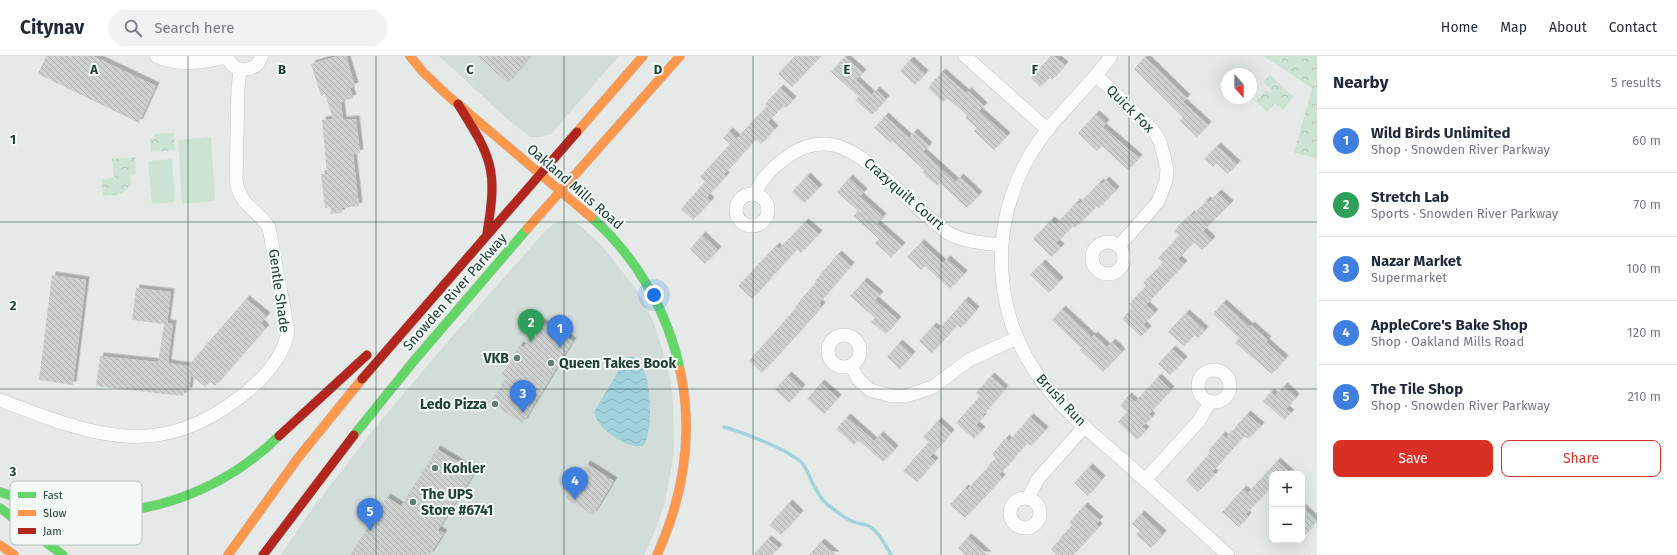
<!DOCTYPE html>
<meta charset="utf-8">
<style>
:root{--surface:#fff;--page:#f2f2f3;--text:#1f2937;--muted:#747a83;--line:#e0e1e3;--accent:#d93025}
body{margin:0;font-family:"Fira Sans",sans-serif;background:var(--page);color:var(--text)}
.controls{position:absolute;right:12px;bottom:12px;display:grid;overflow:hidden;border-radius:8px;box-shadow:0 4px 16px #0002}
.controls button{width:36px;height:36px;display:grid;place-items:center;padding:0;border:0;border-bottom:1px solid var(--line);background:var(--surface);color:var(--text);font:20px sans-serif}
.compass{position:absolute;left:1221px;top:12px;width:36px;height:36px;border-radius:50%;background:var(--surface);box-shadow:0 4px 16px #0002;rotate:159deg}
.you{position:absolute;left:654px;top:239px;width:14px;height:14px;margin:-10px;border:3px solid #fff;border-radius:50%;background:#1a73e8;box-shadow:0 0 0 6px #1a73e833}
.badge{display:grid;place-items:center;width:26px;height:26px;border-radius:50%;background:var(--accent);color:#fff;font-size:13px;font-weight:700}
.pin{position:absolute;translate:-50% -33px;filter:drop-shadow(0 1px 2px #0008)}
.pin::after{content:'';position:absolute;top:21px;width:14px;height:12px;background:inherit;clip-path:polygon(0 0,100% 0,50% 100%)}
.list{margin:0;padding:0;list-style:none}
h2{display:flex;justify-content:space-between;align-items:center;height:52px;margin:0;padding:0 16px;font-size:17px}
h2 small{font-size:13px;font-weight:400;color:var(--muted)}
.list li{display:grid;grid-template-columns:26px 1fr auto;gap:12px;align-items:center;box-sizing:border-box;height:64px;padding:0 16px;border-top:1px solid var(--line)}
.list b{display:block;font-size:15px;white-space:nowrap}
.list p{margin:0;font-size:13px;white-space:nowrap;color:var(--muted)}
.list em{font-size:13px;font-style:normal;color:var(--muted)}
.actions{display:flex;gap:8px;padding:12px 16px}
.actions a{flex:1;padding:9px 0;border:1px solid var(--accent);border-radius:8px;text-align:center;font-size:14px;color:var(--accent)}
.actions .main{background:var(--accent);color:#fff}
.icon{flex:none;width:22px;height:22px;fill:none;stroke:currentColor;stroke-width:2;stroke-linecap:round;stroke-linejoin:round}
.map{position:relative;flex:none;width:1317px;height:499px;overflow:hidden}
header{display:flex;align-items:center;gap:24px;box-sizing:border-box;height:56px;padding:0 20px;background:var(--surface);border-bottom:1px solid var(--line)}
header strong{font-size:19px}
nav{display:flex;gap:22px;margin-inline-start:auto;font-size:14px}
.search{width:280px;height:36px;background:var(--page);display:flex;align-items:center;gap:10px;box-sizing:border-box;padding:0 14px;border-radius:22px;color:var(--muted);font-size:15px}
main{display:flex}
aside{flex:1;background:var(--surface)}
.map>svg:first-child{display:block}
.built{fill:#d2dcd8}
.park{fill:url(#park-crowns)}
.pitch{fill:#cde4d5}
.water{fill:url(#water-waves)}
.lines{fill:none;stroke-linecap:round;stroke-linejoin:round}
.stream{stroke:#a2d2dc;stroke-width:3.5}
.building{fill:url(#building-back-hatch);filter:url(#shadow)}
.street-casing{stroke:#c2c7c5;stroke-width:14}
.fast-casing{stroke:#c0c8c5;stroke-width:10}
.slow-casing{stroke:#c0c8c5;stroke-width:10}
.jam-casing{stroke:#c0c8c5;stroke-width:10}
.street{stroke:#fbfcfc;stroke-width:13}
.fast{stroke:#63d668;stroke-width:9}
.slow{stroke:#ff974d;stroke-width:9}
.jam{stroke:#b3261e;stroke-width:9}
.grid{fill:none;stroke:#204038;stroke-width:1;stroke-opacity:0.55}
.poi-dot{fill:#657c76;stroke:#f3f9f6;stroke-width:1.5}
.labels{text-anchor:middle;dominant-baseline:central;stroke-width:4;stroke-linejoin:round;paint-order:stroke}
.street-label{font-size:14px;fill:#204038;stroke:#f3f9f6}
.poi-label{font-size:14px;font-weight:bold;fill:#204038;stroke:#f3f9f6;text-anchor:start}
.key{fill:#f3f9f6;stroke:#b4c2bd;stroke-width:1}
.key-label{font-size:11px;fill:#204038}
.grid-label{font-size:13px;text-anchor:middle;font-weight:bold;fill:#204038;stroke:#f3f9f6;stroke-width:4;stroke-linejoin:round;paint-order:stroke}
</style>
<header>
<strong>Citynav</strong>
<div class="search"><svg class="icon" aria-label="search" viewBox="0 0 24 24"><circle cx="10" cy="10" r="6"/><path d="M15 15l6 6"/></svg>Search here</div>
<nav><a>Home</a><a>Map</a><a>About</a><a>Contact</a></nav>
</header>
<main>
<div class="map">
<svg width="1317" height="499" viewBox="0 0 1317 499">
<defs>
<pattern id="park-crowns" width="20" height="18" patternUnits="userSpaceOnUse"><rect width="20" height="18" fill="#cde4d5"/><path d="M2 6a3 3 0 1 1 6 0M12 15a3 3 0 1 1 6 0" fill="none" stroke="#b0c5b8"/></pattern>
<pattern id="water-waves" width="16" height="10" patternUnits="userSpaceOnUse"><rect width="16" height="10" fill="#a2d2dc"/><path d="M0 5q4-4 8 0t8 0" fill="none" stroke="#8bb5be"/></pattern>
<pattern id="building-back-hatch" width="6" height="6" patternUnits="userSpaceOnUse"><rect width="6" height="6" fill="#ccd1cf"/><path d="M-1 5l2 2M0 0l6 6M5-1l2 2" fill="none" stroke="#afb4b2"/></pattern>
<filter id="shadow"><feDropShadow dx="3.5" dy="-3.5" stdDeviation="0" flood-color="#0004"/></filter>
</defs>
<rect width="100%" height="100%" fill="#e5eae8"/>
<g class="built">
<path d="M 439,0 L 619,0 L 551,78 L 539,81 L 530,81 L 505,61 Z"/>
<path d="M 563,165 L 575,166 L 583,172 L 604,192 L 638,236 L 653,265 L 662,292 L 670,322 L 673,344 L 674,398 L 665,446 L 657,470 L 644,499 L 281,499 L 312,453 L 374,373 L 448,285 L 546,174 L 553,168 Z"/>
</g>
<g class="park">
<path d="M 1263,0 L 1317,0 L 1317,102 L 1294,97 L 1312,32 Z"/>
<path d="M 1270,19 L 1294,41 L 1283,54 L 1275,47 L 1267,56 L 1256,45 L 1266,34 L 1270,37 L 1272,35 L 1263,26 Z"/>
<path d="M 174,77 L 175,94 L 151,96 L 150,82 L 155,82 L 154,78 Z"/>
<path d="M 135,101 L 136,119 L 130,120 L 131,129 L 122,138 L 103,140 L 102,123 L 114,122 L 112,103 Z"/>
</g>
<g class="pitch">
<path d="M 211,81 L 215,145 L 182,148 L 178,84 Z"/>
<path d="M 172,103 L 175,146 L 152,148 L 148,105 Z"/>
</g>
<path class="water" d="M 633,300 C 638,305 642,310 645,317 C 651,333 653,376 643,390 C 626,393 597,373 594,356 L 626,302 Z"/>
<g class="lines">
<path class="stream" d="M 724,371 C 741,376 797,396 805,411 C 811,423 817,440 828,449 C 836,455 845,463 854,466 C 859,468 864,468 869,470 C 879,476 885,489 891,499"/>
</g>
<g class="building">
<path d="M 46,0 L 93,0 L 156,30 L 139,67 L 38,18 Z"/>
<path d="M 338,0 L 346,0 L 355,30 L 350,32 L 353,42 L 341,46 L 343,64 L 356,63 L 360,97 L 353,98 L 359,150 L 341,152 L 342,157 L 331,158 L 330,151 L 325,152 L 321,118 L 327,118 L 322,64 L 333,63 L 325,38 L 321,40 L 311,8 Z"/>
<path d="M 477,0 L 531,0 L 508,27 Z"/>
<path d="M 795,0 L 821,0 L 792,31 L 778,18 Z"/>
<path d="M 1051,0 L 1054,0 L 1065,9 L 1052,24 L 1049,22 L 1040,31 L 1031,22 Z"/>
<path d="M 845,1 L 863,17 L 856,24 L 872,39 L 876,34 L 886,43 L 872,59 L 855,44 L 859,41 L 831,16 Z"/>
<path d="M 1145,1 L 1187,42 L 1183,46 L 1208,69 L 1197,81 L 1180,65 L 1183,61 L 1134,13 Z"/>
<path d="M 910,4 L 925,18 L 915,29 L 900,15 Z"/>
<path d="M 942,16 L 966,37 L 968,35 L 984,50 L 979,55 L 1007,80 L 994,94 L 974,75 L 977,72 L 965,62 L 967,59 L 947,42 L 943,46 L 928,32 Z"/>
<path d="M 780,32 L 793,44 L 786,52 L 783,50 L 768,66 L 775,73 L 761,88 L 756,83 L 724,118 L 726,120 L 707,141 L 711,145 L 693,164 L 681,153 L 705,126 L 700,121 L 730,88 L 723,82 L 729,75 L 737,82 L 767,50 L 765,48 Z"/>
<path d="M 1096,58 L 1106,67 L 1103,71 L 1139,102 L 1128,114 L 1102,90 L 1097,95 L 1078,77 Z"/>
<path d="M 885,60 L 909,82 L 914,76 L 929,90 L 923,96 L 956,126 L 960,121 L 979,139 L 967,152 L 940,127 L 937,130 L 922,116 L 924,114 L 892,85 L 891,87 L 874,72 Z"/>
<path d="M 1217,90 L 1237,108 L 1228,118 L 1216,107 L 1213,111 L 1204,103 Z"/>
<path d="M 807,120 L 819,132 L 804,147 L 792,136 Z"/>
<path d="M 849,122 L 864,136 L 860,140 L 883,161 L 877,168 L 902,190 L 891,201 L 875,187 L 879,183 L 853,160 L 858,155 L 837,136 Z"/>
<path d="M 1106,124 L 1116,134 L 1099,152 L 1097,150 L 1075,172 L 1073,170 L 1056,187 L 1061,191 L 1052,201 L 1033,183 L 1051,164 L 1056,168 L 1077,146 L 1079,148 L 1100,126 L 1102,128 Z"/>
<path d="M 1218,137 L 1230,148 L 1203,175 L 1212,184 L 1202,194 L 1194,186 L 1178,203 L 1184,208 L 1146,249 L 1155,257 L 1143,269 L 1148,273 L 1141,281 L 1122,263 L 1132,252 L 1129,248 L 1146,230 L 1143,227 L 1163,207 L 1158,202 L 1179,180 L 1174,175 L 1191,158 L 1193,159 L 1207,144 L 1209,146 Z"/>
<path d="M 805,166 L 819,178 L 801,197 L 797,193 L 752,243 L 738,230 L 776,190 L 779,193 Z"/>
<path d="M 702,179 L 718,194 L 705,208 L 690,193 Z"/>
<path d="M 921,187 L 943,207 L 947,203 L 964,218 L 950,233 L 925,210 L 921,214 L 907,201 Z"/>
<path d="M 838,198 L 851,210 L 819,247 L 822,250 L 802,273 L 762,317 L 749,305 L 796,252 L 795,251 L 816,226 L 815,225 Z"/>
<path d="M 1042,207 L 1060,225 L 1049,237 L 1030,219 Z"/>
<path d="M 52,219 L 86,224 L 73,329 L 39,324 Z"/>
<path d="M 864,225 L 880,239 L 875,244 L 898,264 L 886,278 L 871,266 L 875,262 L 850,240 Z"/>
<path d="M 136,232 L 171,236 L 167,267 L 173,268 L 168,307 L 188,310 L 246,243 L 267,260 L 261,267 L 266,272 L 215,330 L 210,325 L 205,331 L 191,319 L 189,335 L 184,335 L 183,340 L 96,330 L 100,300 L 158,306 L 164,268 L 132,264 Z"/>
<path d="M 965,244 L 976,254 L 961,272 L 957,269 L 932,297 L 919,285 L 933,270 L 938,274 Z"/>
<path d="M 1223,247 L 1250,271 L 1251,269 L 1268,284 L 1266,286 L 1285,303 L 1272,318 L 1235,287 L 1239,282 L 1213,258 Z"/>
<path d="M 1062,253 L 1092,281 L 1094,279 L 1107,291 L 1112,286 L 1122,296 L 1103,316 L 1080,294 L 1081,292 L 1052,264 Z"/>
<path d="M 1186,257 L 1205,274 L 1198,282 L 1194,279 L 1184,290 L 1168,276 Z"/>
<path d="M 540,265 L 573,285 L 523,367 L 490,347 L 506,322 L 501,319 L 520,289 L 524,291 Z"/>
<path d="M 899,287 L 912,299 L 900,313 L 887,301 Z"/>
<path d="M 1172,293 L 1184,304 L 1170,319 L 1158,308 Z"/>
<path d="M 788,319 L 802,332 L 789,347 L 775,334 Z"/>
<path d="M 991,320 L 1005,333 L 982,360 L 983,361 L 976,369 L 982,374 L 974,383 L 956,367 L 980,340 L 976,337 Z"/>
<path d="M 1158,321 L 1171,334 L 1149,358 L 1152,361 L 1142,371 L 1146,374 L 1137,384 L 1118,366 L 1127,356 L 1120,350 L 1128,340 L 1135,346 Z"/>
<path d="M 821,327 L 838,342 L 824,358 L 807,343 Z"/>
<path d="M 1284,330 L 1296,341 L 1286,353 L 1291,357 L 1284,364 L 1263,345 L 1271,336 L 1275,340 Z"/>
<path d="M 1247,358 L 1261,370 L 1248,383 L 1244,380 L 1212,416 L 1215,418 L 1198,436 L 1186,424 L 1210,397 L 1208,395 L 1222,379 L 1226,382 Z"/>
<path d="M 847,361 L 874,385 L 880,379 L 895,393 L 883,406 L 858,384 L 854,389 L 836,373 Z"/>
<path d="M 1030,361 L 1045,374 L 1031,390 L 1027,387 L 999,419 L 1002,422 L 965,462 L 950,449 L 965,432 L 967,434 L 996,402 L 992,398 L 1006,382 L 1009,385 Z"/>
<path d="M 938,365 L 951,377 L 930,401 L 935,405 L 917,426 L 903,415 L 929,386 L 923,381 Z"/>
<path d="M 437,393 L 475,416 L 438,474 L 444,477 L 430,499 L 350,499 L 387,441 L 401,450 Z"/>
<path d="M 1277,405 L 1291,418 L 1272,418 L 1272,430 L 1246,458 L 1248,460 L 1239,471 L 1222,456 L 1243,433 L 1248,437 Z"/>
<path d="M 587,408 L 614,425 L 593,459 L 565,442 Z"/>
<path d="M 1089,411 L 1102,423 L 1088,440 L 1074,427 Z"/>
<path d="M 789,447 L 800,458 L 781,479 L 769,469 Z"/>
<path d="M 1084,450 L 1100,464 L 1096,468 L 1099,471 L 1073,499 L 1057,499 L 1051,493 L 1072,469 L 1069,467 Z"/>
<path d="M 1302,451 L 1317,465 L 1302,482 Z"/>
<path d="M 1141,458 L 1163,478 L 1151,492 L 1136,479 L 1140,475 L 1132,468 Z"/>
<path d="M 968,481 L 988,499 L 965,499 L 958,492 Z"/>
<path d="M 768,483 L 779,492 L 772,499 L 753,499 Z"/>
<path d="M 821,486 L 836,499 L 809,499 Z"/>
</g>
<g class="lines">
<defs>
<g id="street">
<path d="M 156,0 C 180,11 202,6 227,1"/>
<path d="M 227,0 C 232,14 244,17 257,9 L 262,0"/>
<path d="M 965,0 L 1048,74"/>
<path d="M 1111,0 C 1084,38 1045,67 1024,110 C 987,184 996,269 1048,333 C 1069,360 1098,382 1123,404 C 1158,436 1193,467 1228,499"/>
<path d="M 1097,20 L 1153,74 L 1160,85 L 1167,113 L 1166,125 L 1158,146 L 1119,190"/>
<circle cx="752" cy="154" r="16"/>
<path d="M 755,138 C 761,123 774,110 787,101 C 829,70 862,100 893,129 C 911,145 929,163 948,177 C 965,186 982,187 1001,189"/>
<circle cx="1108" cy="202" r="16"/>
<circle cx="844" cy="295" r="16"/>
<path d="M 851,310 L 858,323 L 870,334 L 892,340 L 906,340 L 933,331 L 969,304 L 1017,282"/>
<circle cx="1214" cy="330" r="16"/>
<path d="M 0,344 C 92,379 158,407 244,338 C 264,322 284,300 288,275 L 269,172 C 257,152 241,152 236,125 L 238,32 L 240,14"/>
<path d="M 1145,424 L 1199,365 L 1210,346"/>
<circle cx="1025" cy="457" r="15"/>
<path d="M 1028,442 L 1038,423 L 1085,370"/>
</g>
<g id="fast">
<path d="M 591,161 C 636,200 668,256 680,314"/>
<path d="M 354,379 L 413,306 L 527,173"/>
<path d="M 0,436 C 21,443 43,451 65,454 C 144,465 223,435 279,380"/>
<path d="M 0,452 L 63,499"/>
</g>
<g id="slow">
<path d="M 410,0 L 423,16 L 446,38 L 591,161"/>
<path d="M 577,76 L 643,0"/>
<path d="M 527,173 L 680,0"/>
<path d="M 0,489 L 14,499"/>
<path d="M 228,499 L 298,402 L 362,323"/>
<path d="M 657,499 C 684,439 694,378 680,314"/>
</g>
<g id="jam">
<path d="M 458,48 C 492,102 498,113 487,177"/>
<path d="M 362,323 L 577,76"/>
<path d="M 279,380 L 367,299"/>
<path d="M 263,499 L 354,379"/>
</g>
</defs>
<use href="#street" class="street-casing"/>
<use href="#fast" class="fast-casing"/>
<use href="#slow" class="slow-casing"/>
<use href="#jam" class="jam-casing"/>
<use href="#street" class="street"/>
<use href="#fast" class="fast"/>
<use href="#slow" class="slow"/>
<use href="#jam" class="jam"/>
</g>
<path class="grid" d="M 188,0 L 188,499M 376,0 L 376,499M 564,0 L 564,499M 753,0 L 753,499M 941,0 L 941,499M 1129,0 L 1129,499M 0,166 L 1317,166M 0,333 L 1317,333"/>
<g class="poi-dot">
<circle cx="517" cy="302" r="4"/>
<circle cx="551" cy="307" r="4"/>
<circle cx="495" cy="348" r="4"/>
<circle cx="435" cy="412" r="4"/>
<circle cx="413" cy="446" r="4"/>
</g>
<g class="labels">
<g class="street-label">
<text transform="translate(1130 53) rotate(45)">Quick Fox</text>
<text transform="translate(575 131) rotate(41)">Oakland Mills Road</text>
<text transform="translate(904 138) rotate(41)">Crazyquilt Court</text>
<text transform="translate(279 235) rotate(82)">Gentle Shade</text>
<text transform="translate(455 236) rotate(-49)">Snowden River Parkway</text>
<text transform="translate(1061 344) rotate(47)">Brush Run</text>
</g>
<g class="poi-label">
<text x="509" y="302" text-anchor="end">VKB</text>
<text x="559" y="307">Queen Takes Book</text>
<text x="487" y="348" text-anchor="end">Ledo Pizza</text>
<text x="443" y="412">Kohler</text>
<text x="421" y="438">The UPS<tspan x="421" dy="16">Store #6741</tspan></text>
</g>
</g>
<rect x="10" y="425" width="132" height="64" rx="6" class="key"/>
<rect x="18" y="436" width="18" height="6" fill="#63d668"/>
<rect x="18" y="454" width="18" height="6" fill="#ff974d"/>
<rect x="18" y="472" width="18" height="6" fill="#b3261e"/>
<g class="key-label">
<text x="43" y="443">Fast</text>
<text x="43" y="461">Slow</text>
<text x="43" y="479">Jam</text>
</g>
<g class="grid-label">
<text x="94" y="18">A</text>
<text x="282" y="18">B</text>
<text x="470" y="18">C</text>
<text x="658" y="18">D</text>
<text x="847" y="18">E</text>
<text x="1035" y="18">F</text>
<text x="13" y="88">1</text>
<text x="13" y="254">2</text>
<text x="13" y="420">3</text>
</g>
</svg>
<div class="controls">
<button>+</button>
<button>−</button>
</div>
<svg class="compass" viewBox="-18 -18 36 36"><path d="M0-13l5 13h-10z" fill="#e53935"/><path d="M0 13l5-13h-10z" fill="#747a83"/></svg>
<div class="you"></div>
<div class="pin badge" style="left:560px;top:292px;background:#3f7fe0">1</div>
<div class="pin badge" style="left:531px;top:286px;background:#2e9e5b">2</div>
<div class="pin badge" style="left:523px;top:357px;background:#3f7fe0">3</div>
<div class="pin badge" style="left:575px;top:444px;background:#3f7fe0">4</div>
<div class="pin badge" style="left:370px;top:475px;background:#3f7fe0">5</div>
</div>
<aside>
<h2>Nearby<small>5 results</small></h2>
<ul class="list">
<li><span class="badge" style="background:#3f7fe0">1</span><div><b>Wild Birds Unlimited</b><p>Shop · Snowden River Parkway</p></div><em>60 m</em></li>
<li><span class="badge" style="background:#2e9e5b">2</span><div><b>Stretch Lab</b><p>Sports · Snowden River Parkway</p></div><em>70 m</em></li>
<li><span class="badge" style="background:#3f7fe0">3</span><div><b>Nazar Market</b><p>Supermarket</p></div><em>100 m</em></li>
<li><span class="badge" style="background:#3f7fe0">4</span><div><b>AppleCore's Bake Shop</b><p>Shop · Oakland Mills Road</p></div><em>120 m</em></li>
<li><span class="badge" style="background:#3f7fe0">5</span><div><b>The Tile Shop</b><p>Shop · Snowden River Parkway</p></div><em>210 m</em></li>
</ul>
<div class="actions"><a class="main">Save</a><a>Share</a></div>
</aside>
</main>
